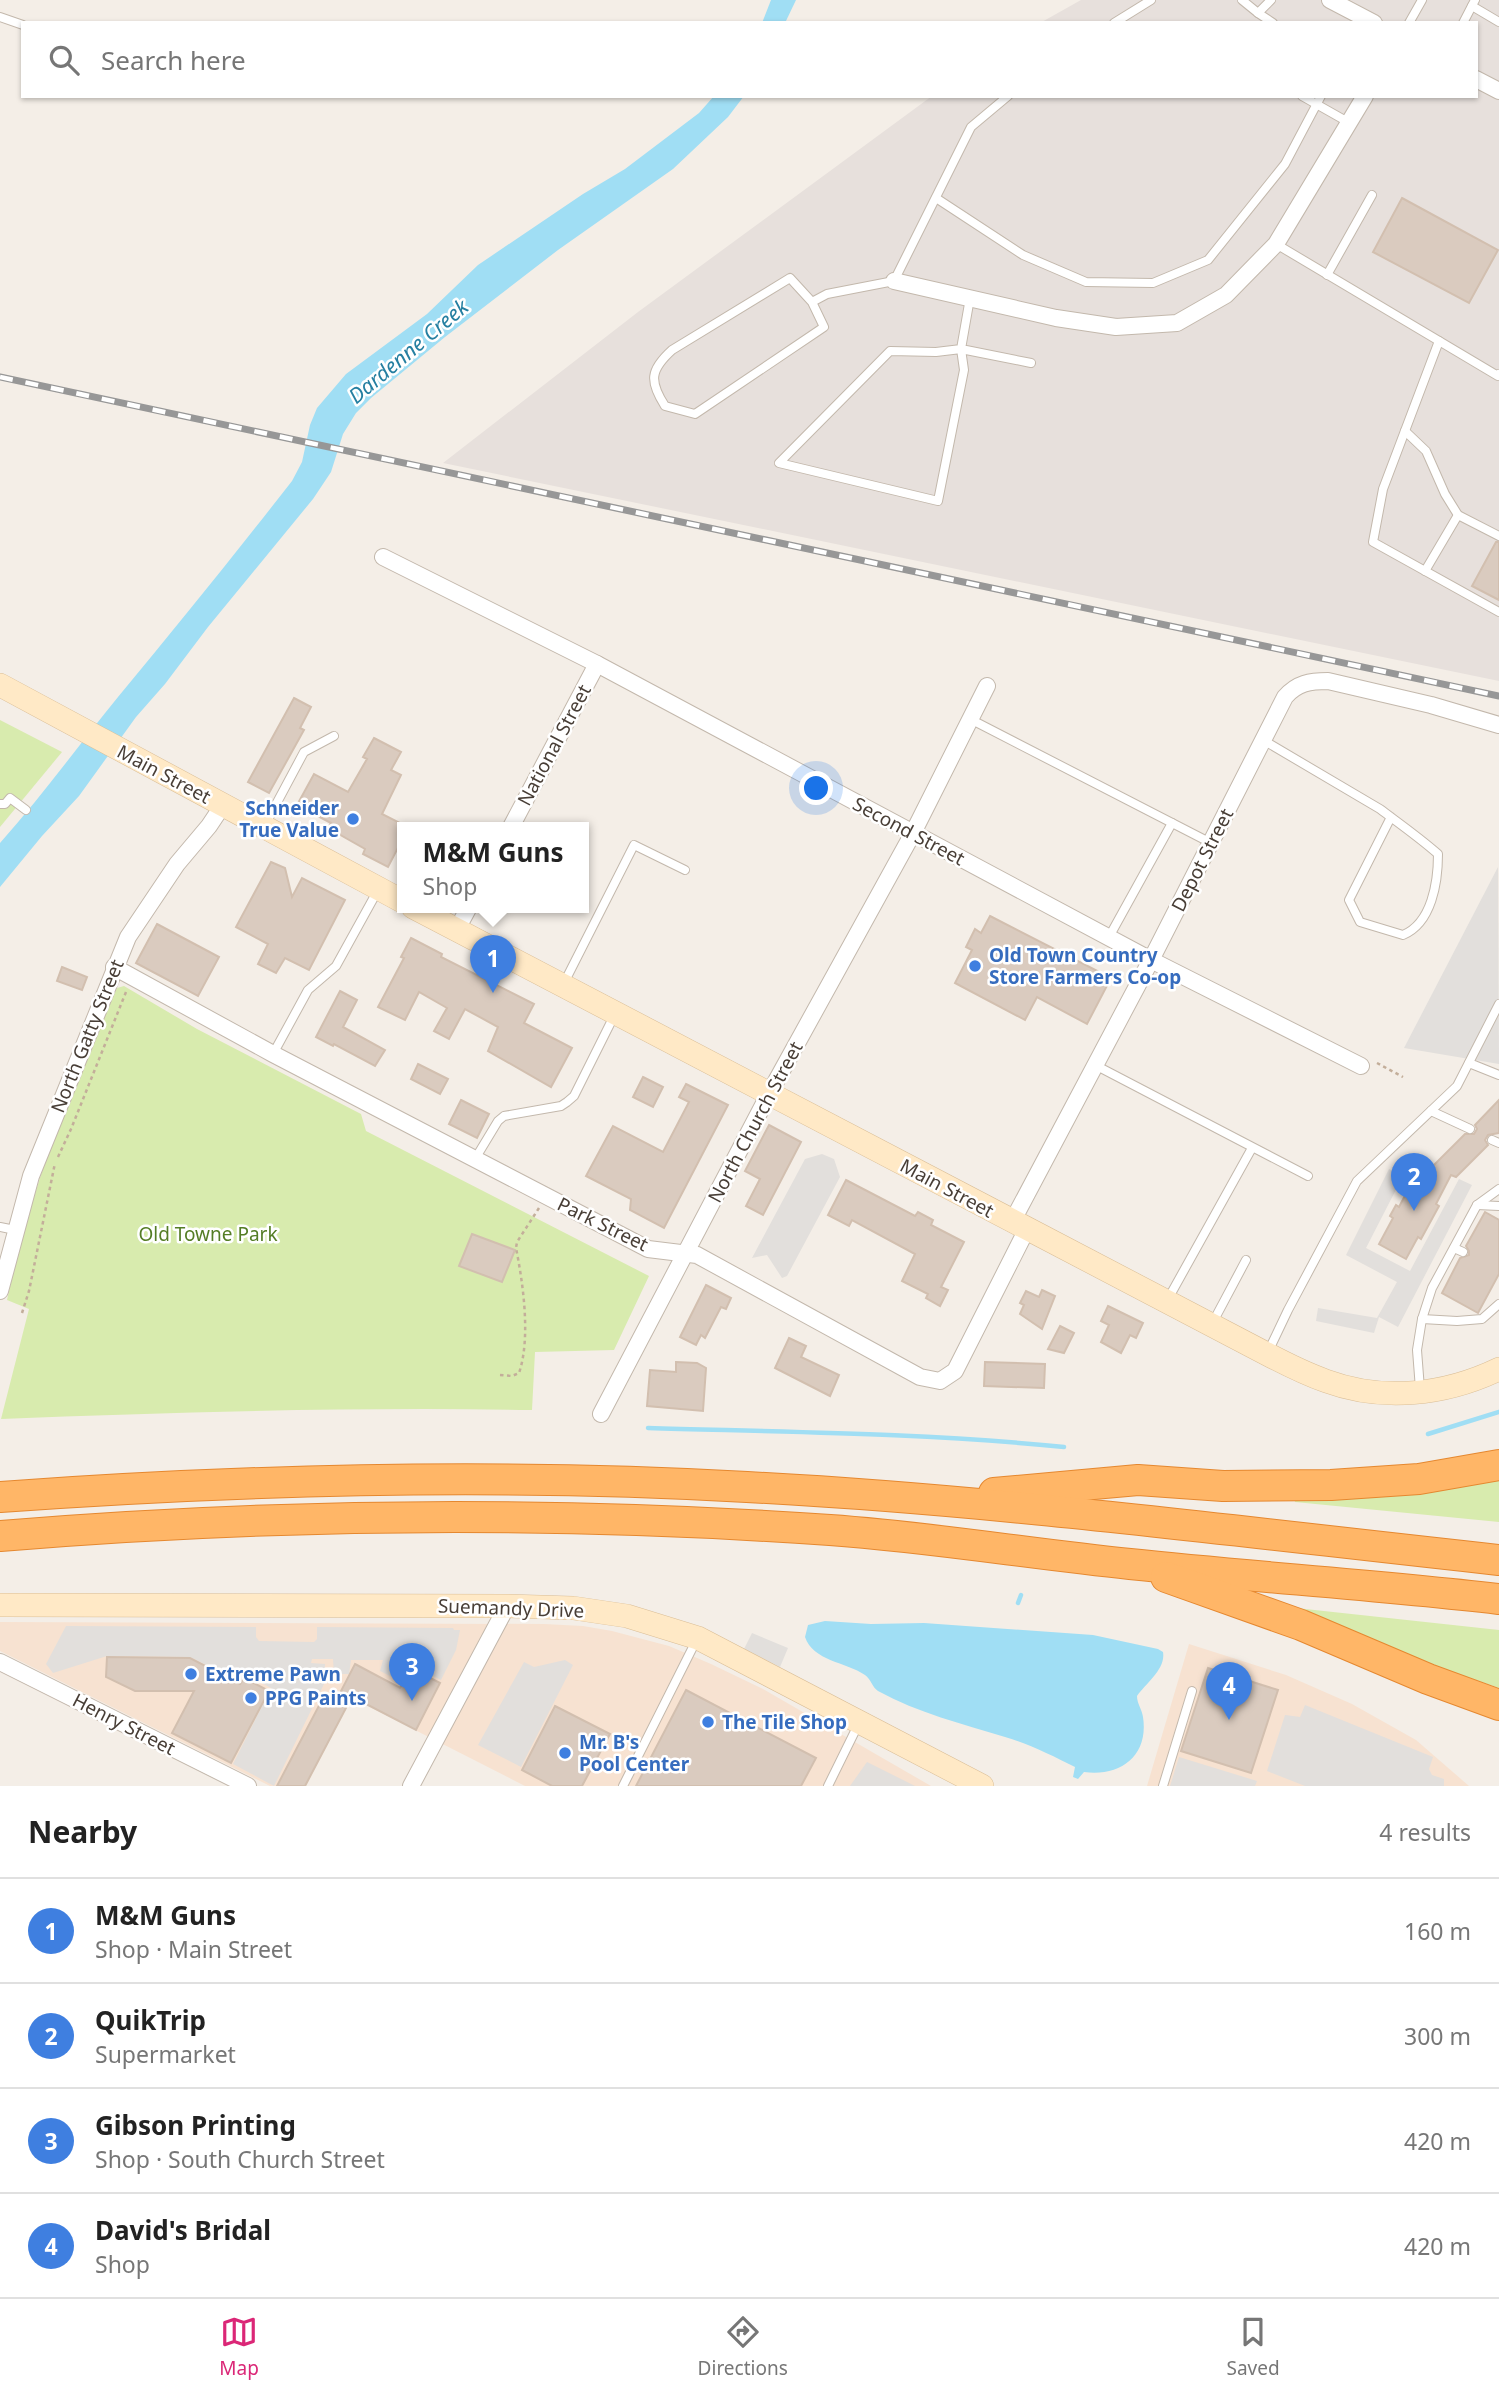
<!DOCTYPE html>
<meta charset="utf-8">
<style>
:root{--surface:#fff;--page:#f2f2f2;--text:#222;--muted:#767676;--line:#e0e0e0;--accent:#db2777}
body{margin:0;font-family:"Noto Sans",sans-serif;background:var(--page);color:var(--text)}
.you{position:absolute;left:817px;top:789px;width:24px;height:24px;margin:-18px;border:5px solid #fff;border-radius:50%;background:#1a73e8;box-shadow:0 0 0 10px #1a73e833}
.badge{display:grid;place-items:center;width:46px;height:46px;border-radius:50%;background:var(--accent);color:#fff;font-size:23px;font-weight:700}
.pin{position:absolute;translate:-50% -58px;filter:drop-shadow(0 2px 4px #0008)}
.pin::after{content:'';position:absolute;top:37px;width:24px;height:21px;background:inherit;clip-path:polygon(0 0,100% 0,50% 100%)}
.popup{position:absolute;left:397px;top:822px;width:192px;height:91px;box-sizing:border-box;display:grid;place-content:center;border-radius:0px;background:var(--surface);filter:drop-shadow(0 2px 5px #0005);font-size:23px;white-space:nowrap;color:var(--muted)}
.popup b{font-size:26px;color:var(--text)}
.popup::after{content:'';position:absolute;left:50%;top:100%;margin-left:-14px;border:14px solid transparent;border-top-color:var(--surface)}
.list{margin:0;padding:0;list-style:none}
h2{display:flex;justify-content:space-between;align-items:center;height:91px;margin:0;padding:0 28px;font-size:30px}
h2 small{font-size:23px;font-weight:400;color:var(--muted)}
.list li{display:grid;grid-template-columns:46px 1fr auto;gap:21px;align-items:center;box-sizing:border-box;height:105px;padding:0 28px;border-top:2px solid var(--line)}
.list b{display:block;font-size:26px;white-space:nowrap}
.list p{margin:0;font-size:23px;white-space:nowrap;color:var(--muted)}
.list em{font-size:23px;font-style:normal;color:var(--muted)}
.icon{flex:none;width:38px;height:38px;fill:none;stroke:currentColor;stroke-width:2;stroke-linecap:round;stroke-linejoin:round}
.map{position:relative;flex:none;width:1499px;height:1786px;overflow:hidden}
.search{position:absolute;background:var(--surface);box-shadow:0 2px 5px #0004;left:21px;right:21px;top:21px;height:77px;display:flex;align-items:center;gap:18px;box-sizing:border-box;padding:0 24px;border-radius:0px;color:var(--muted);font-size:26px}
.sheet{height:511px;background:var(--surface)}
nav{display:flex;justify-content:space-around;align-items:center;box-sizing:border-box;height:98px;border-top:2px solid var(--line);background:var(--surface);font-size:19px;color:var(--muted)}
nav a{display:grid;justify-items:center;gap:4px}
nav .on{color:var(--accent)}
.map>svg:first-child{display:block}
.commercial{fill:#f7e2d1}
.industrial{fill:#e7e0dc}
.green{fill:#d8ebae}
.parking{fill:#e2dfdc}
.water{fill:#a0def4}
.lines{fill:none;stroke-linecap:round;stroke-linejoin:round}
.stream{stroke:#a0def4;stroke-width:4.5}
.building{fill:#dacbbf;stroke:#d2bfaf;stroke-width:2}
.lane-casing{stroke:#c3b8ac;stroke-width:10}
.street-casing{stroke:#c3b8ac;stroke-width:18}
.secondary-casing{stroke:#dabe97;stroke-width:24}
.highway-casing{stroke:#e58830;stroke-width:32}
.path{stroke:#c3ae9a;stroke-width:2.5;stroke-dasharray:3.5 3.5;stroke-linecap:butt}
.lane{stroke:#fff;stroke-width:8}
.street{stroke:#fff;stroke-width:16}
.secondary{stroke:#ffe9c6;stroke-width:23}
.highway{stroke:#ffb667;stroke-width:30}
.rail-casing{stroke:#979797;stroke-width:7}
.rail{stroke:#fff;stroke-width:4.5;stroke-dasharray:13;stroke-linecap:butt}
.shop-dot{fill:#3f7fe0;stroke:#fff;stroke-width:2.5}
.labels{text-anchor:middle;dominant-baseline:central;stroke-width:5;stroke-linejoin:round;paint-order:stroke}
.street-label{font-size:19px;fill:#483e36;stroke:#fff}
.shop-label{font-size:19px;font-weight:bold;fill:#366cbe;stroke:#fff;text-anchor:start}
.park-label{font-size:19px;fill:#547d25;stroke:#fff}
.water-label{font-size:21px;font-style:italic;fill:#257fa1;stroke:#fff}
</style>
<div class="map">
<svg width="1499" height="1786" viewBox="0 0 1499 1786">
<rect width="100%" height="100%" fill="#f4eee7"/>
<g class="commercial">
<path d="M 0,1622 L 544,1624 L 583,1626 L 612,1631 L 669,1646 L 711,1664 L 763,1689 L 931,1786 L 525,1786 L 352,1698 L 306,1786 L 270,1786 L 0,1651 Z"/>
<path d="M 1189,1644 L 1286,1675 L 1352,1704 L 1416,1740 L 1469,1786 L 1147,1786 Z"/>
</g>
<path class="industrial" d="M 1081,0 L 1499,0 L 1499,681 L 443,463 L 638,312 L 932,96 L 1476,96 L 1476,23 L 1040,23 Z"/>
<g class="green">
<path d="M 0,720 L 62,752 L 0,827 Z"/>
<path d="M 124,986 L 197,1029 L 361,1114 L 366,1131 L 649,1276 L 614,1350 L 535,1352 L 532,1410 C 355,1407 178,1412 1,1419 L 29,1309 L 7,1300 C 30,1192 69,1087 117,988 Z"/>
<path d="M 1499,1478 L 1499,1522 L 1295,1502 L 1294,1498 Z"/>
<path d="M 1287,1607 L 1499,1630 L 1499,1688 L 1395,1652 Z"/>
</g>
<g class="parking">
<path d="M 1498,867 L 1499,1064 L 1404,1048 Z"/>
<path d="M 822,1154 L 834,1159 L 840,1177 L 787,1276 L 782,1278 L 767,1255 L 752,1258 L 805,1159 Z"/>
<path d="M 1389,1169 L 1403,1176 L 1366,1248 L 1410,1271 L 1459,1179 L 1472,1185 L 1398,1327 L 1379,1317 L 1374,1333 L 1316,1321 L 1318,1308 L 1377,1318 L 1397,1282 L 1346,1255 Z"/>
<path d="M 66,1626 L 256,1627 L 256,1637 L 259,1641 L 314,1642 L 317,1639 L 317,1627 L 453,1628 L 454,1630 L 460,1630 L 456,1650 L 441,1680 L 408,1663 L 398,1680 L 380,1671 L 383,1660 L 351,1660 L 349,1674 L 334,1674 L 333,1659 L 312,1659 L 311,1663 L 325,1664 L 324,1684 L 274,1786 L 233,1764 L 271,1688 L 245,1674 L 240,1682 L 190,1657 L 107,1656 L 53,1673 L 46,1664 Z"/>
<path d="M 752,1633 L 788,1648 L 780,1667 L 744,1649 Z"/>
<path d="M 565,1660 L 573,1665 L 521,1767 L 478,1745 L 524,1662 L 534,1667 Z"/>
<path d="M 1305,1705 L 1433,1757 L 1429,1769 L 1432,1775 L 1444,1779 L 1444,1786 L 1305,1786 L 1267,1771 L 1285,1715 L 1300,1717 Z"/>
<path d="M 1179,1757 L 1257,1781 L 1255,1786 L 1170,1786 Z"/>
<path d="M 867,1762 L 915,1786 L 850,1786 Z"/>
</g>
<g class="water">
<path d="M 771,0 L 796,0 L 785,23 L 762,23 Z"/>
<path d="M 714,96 L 744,96 L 728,117 L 673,169 L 558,250 L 445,337 L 371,398 L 356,413 L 343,434 L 331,472 L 313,499 L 208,627 L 165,684 L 136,717 L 79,796 L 42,836 L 0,887 L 0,843 C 42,796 78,746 118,697 C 177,626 235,554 292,481 L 302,462 L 310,425 L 317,408 L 346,374 L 427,314 L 478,265 L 583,194 L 625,169 L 699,113 Z"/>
<path d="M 825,1621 L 871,1624 L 924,1623 L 1093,1635 L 1158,1649 L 1163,1652 C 1166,1669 1146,1683 1137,1696 C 1137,1704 1142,1709 1143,1717 C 1149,1756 1120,1777 1084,1772 L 1078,1779 L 1073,1777 L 1075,1767 C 1053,1756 1029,1744 1005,1737 C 963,1724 918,1713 878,1691 C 872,1687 871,1679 865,1675 C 846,1662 813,1661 805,1637 L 808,1625 Z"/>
</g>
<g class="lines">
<g class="stream">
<path d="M 648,1428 C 787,1432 925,1433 1064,1447"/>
<path d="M 1428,1434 L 1499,1412"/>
<path d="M 1018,1603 L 1021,1595"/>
</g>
</g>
<g class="building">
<path d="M 1402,198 L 1498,250 L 1469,303 L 1373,252 Z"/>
<path d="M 1496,542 L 1499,542 L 1499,600 L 1472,586 Z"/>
<path d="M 294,698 L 311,707 L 300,728 L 304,730 L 269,793 L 248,782 Z"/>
<path d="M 374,738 L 401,752 L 391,770 L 401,775 L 382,814 L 402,824 L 402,840 L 388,867 L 363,854 L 365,849 L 328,828 L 331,823 L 297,805 L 314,774 L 348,792 L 367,759 L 363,757 Z"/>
<path d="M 271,862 L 285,868 L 292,897 L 302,878 L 345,900 L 309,970 L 285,958 L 276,973 L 258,964 L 268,944 L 236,927 Z"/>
<path d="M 990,916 L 1111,978 L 1087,1024 L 1037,997 L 1025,1020 L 955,983 L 972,950 L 966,947 L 975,929 L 981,933 Z"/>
<path d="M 157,924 L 219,957 L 198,996 L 136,963 Z"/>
<path d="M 411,938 L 442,954 L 441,957 L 534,1004 L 524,1023 L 572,1048 L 551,1087 L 488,1051 L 498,1027 L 465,1009 L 449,1039 L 434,1031 L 447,1008 L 419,992 L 405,1020 L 378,1007 L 404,958 L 401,957 Z"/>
<path d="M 62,967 L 87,977 L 82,990 L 57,981 Z"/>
<path d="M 340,991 L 357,1000 L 343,1027 L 385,1050 L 375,1066 L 334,1044 L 333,1046 L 316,1037 Z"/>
<path d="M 418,1064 L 448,1079 L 440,1094 L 411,1079 Z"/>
<path d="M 643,1077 L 663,1087 L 653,1107 L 633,1097 Z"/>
<path d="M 686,1084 L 728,1105 L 664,1228 L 630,1210 L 631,1199 L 586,1176 L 613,1126 L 663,1152 L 689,1102 L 679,1097 Z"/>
<path d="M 461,1100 L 489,1114 L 477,1138 L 449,1124 Z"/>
<path d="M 1499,1100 L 1499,1133 L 1488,1135 L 1485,1140 L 1488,1145 L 1456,1177 L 1451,1175 L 1436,1204 L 1439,1206 L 1421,1239 L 1418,1237 L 1406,1259 L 1379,1244 L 1393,1218 L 1390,1216 L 1396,1205 L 1399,1207 L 1422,1163 L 1431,1168 L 1465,1134 L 1474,1134 L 1477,1129 L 1475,1125 Z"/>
<path d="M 769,1125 L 801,1142 L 763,1215 L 746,1206 L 760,1179 L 745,1171 Z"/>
<path d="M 846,1180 L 915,1216 L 918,1212 L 933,1220 L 931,1225 L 964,1242 L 941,1287 L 948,1290 L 940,1306 L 926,1298 L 928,1294 L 902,1281 L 915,1254 L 852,1220 L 849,1226 L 828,1215 Z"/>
<path d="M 1485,1212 L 1499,1220 L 1499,1274 L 1478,1313 L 1442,1293 L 1460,1258 L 1469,1255 L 1469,1251 L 1466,1246 Z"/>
<path d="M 472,1234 L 515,1250 L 502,1282 L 459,1266 Z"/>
<path d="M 706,1285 L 731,1298 L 726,1309 L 721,1307 L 705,1338 L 701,1335 L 696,1345 L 680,1337 Z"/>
<path d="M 1042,1290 L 1055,1296 L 1042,1329 L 1020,1314 L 1024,1305 L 1020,1303 L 1026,1291 L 1039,1297 Z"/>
<path d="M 1108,1306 L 1143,1323 L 1136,1338 L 1130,1335 L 1121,1353 L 1101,1342 L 1109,1325 L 1101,1321 Z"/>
<path d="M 1060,1326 L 1074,1333 L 1064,1353 L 1048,1349 Z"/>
<path d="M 789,1338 L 806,1346 L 801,1357 L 839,1375 L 830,1396 L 775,1368 Z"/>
<path d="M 676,1362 L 697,1363 L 706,1368 L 703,1411 L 647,1406 L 650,1370 L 676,1372 Z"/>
<path d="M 985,1362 L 1045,1364 L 1044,1388 L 984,1386 Z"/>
<path d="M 107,1657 L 190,1658 L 240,1684 L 244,1678 L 269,1691 L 231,1763 L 172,1733 L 194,1691 L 135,1691 L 106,1677 Z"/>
<path d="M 355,1664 L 400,1688 L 411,1668 L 440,1683 L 416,1730 L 341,1691 Z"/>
<path d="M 1208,1668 L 1278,1690 L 1251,1773 L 1181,1751 Z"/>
<path d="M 686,1690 L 816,1758 L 801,1786 L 636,1786 Z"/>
<path d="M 324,1696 L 346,1708 L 305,1786 L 277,1786 Z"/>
<path d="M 555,1706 L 610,1734 L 582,1786 L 552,1786 L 522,1770 Z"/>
</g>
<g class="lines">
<defs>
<g id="lane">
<path d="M 1242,0 L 1258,13 L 1271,0"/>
<path d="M 1472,6 L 1499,22"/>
<path d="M 1258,13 L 1273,23"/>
<path d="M 0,17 L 23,25"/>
<path d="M 1114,23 L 1151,0"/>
<path d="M 1409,23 L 1422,0"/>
<path d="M 1463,23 L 1475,0"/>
<path d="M 1302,96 L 1348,122"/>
<path d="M 936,198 L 1023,255 L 1086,282 L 1153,283 L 1208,260 L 1285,164 L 1321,96"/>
<path d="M 1276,244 L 1498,376 L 1499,374"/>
<path d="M 1327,275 L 1372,195"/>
<path d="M 970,298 L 961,349 L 936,352 L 890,351 L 779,463 L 938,501 L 964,370 L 961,349 L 1031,363"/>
<path d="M 812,302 L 824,327 L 695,414 L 665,406 C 649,381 650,370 672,350 L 790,278 L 812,302 L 827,294 L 894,281 L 971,127 L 1008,96"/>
<path d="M 1439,341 L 1383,489 L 1373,542 L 1499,612"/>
<path d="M 1405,431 L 1426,451 L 1445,494 L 1458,515"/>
<path d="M 1425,571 L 1458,515 L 1499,536"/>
<path d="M 970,719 L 1211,843"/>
<path d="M 1263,740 L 1380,809 C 1400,824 1420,838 1438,854 C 1438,882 1432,923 1403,935 L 1360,922 L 1349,900 L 1391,817"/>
<path d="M 0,804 L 5,804 L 10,798 L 26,810"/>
<path d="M 265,825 L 304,752 L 334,736"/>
<path d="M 1109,937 L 1172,823"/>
<path d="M 564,983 L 634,845 L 685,870"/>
<path d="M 273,1054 L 308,990 L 336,966 L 378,890"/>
<path d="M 1469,1063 L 1499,1075"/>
<path d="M 1095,1065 L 1308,1176"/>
<path d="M 1431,1111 L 1470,1129"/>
<path d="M 1492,1140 L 1499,1143"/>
<path d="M 475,1159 L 498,1121 L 504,1116 L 561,1106 L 567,1102 L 574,1096 L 615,1014"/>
<path d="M 1477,1205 L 1499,1206"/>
<path d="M 0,1227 L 15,1230"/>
<path d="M 1454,1248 L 1463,1252"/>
<path d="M 1168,1299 L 1252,1148"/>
<path d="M 1422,1319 L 1457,1321 L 1482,1319 L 1499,1304"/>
<path d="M 1213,1322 L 1246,1260"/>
<path d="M 1268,1352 L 1288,1310 L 1357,1181 L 1457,1086 L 1499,1004"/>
<path d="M 1420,1389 L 1417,1350 L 1422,1319 L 1432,1288 L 1477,1205 L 1499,1189"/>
<path d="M 623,1786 L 697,1639"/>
<path d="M 828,1786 L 859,1723"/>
<path d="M 1163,1786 L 1192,1691"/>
</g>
<g id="street">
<path d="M 1330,0 L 1374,23"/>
<path d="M 1476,79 L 1499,91"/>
<path d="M 894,281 L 1056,318 L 1116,327 L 1177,323 L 1226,295 L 1276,244 L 1365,96"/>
<path d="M 383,557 L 597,664 L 1151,960 L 1361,1066"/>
<path d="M 511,827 L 597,664"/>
<path d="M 456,931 L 469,907"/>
<path d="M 114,967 L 273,1054 L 648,1249 L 697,1255 L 920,1377 L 940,1381 L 955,1371 L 1027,1229"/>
<path d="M 1012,1222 L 1151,960 L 1285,697 C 1297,683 1310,681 1328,681 L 1431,705 L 1499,725"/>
<path d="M 0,1291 L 31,1176 L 128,937 L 177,864 L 209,826 L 223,805"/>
<path d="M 601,1414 L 769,1094 L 913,833 L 987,686"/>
<path d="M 0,1662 L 248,1786"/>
<path d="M 411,1786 L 507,1606"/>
</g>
<g id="secondary">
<path d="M 0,685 L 402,901"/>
<path d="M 413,907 L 1267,1354 C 1286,1364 1306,1374 1326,1381 C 1383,1402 1445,1395 1499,1369"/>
<path d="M 0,1605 L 507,1606 L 573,1608 L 627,1616 L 698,1638 L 982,1786"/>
</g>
<g id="highway">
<path d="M 994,1493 L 1138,1480 L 1223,1486 L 1331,1485 L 1419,1479 L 1499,1465"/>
<path d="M 0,1497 C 249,1479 498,1473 747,1487 C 998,1500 1249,1533 1499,1560"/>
<path d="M 0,1536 C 276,1513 554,1511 830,1530 C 931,1537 1030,1554 1130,1564 C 1253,1577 1376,1585 1499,1599"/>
<path d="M 1166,1577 L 1301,1625 L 1428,1679 L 1499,1705"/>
</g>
</defs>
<use href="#lane" class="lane-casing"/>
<use href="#street" class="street-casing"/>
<use href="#secondary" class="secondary-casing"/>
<use href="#highway" class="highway-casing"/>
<g class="path">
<path d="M 1377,1063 L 1403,1077"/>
<path d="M 58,1157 L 71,1129 L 126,992"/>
<path d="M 22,1313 L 29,1291 L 55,1163"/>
<path d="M 500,1375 L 512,1376 L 519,1373 C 531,1338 523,1283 516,1248 L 517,1242 L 539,1208"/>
</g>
<use href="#lane" class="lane"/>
<use href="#street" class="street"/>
<use href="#secondary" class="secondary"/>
<use href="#highway" class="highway"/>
<defs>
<path id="rail" d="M 0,377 L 1499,696"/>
</defs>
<use href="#rail" class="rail-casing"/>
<use href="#rail" class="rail"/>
</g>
<g class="shop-dot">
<circle cx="353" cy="819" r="7"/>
<circle cx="975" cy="966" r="7"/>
<circle cx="191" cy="1674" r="7"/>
<circle cx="251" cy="1698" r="7"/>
<circle cx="708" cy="1722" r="7"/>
<circle cx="565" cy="1753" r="7"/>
</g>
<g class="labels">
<g class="street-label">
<text transform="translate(554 745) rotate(-62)">National Street</text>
<text transform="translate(164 774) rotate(28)">Main Street</text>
<text transform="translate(909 831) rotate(28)">Second Street</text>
<text transform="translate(1202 860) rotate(-63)">Depot Street</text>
<text transform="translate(87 1036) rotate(-68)">North Gatty Street</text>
<text transform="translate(755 1122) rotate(-62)">North Church Street</text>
<text transform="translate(947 1188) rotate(28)">Main Street</text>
<text transform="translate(603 1224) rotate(26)">Park Street</text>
<text transform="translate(511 1608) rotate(2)">Suemandy Drive</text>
<text transform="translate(124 1724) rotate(27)">Henry Street</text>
</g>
<g class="shop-label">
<text x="339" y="808" text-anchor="end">Schneider<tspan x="339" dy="22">True Value</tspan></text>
<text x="989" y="955">Old Town Country<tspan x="989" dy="22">Store Farmers Co-op</tspan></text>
<text x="205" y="1674">Extreme Pawn</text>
<text x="265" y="1698">PPG Paints</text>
<text x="722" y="1722">The Tile Shop</text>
<text x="579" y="1742">Mr. B's<tspan x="579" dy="22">Pool Center</tspan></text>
</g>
<g class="park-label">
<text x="208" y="1234">Old Towne Park</text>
</g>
<g class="water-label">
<text transform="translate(408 351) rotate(-40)">Dardenne Creek</text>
</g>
</g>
</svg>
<div class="you"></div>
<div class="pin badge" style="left:493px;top:993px;background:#3f7fe0">1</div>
<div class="popup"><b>M&amp;M Guns</b>Shop</div>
<div class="pin badge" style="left:1414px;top:1211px;background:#3f7fe0">2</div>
<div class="pin badge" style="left:412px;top:1701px;background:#3f7fe0">3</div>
<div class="pin badge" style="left:1229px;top:1720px;background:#3f7fe0">4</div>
<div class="search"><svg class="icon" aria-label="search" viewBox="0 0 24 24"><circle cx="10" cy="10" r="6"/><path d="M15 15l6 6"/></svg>Search here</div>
</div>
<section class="sheet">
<h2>Nearby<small>4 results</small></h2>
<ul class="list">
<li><span class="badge" style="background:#3f7fe0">1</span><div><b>M&amp;M Guns</b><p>Shop · Main Street</p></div><em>160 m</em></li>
<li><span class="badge" style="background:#3f7fe0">2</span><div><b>QuikTrip</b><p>Supermarket</p></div><em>300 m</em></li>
<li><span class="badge" style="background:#3f7fe0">3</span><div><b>Gibson Printing</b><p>Shop · South Church Street</p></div><em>420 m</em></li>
<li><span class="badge" style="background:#3f7fe0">4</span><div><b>David's Bridal</b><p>Shop</p></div><em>420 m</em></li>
</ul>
</section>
<nav>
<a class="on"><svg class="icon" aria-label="map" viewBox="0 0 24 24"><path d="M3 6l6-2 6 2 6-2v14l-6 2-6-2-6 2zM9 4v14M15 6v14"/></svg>Map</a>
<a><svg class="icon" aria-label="directions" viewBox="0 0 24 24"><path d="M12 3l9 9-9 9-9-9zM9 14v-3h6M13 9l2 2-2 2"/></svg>Directions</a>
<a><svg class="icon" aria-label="saved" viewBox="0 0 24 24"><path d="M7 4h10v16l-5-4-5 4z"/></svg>Saved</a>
</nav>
